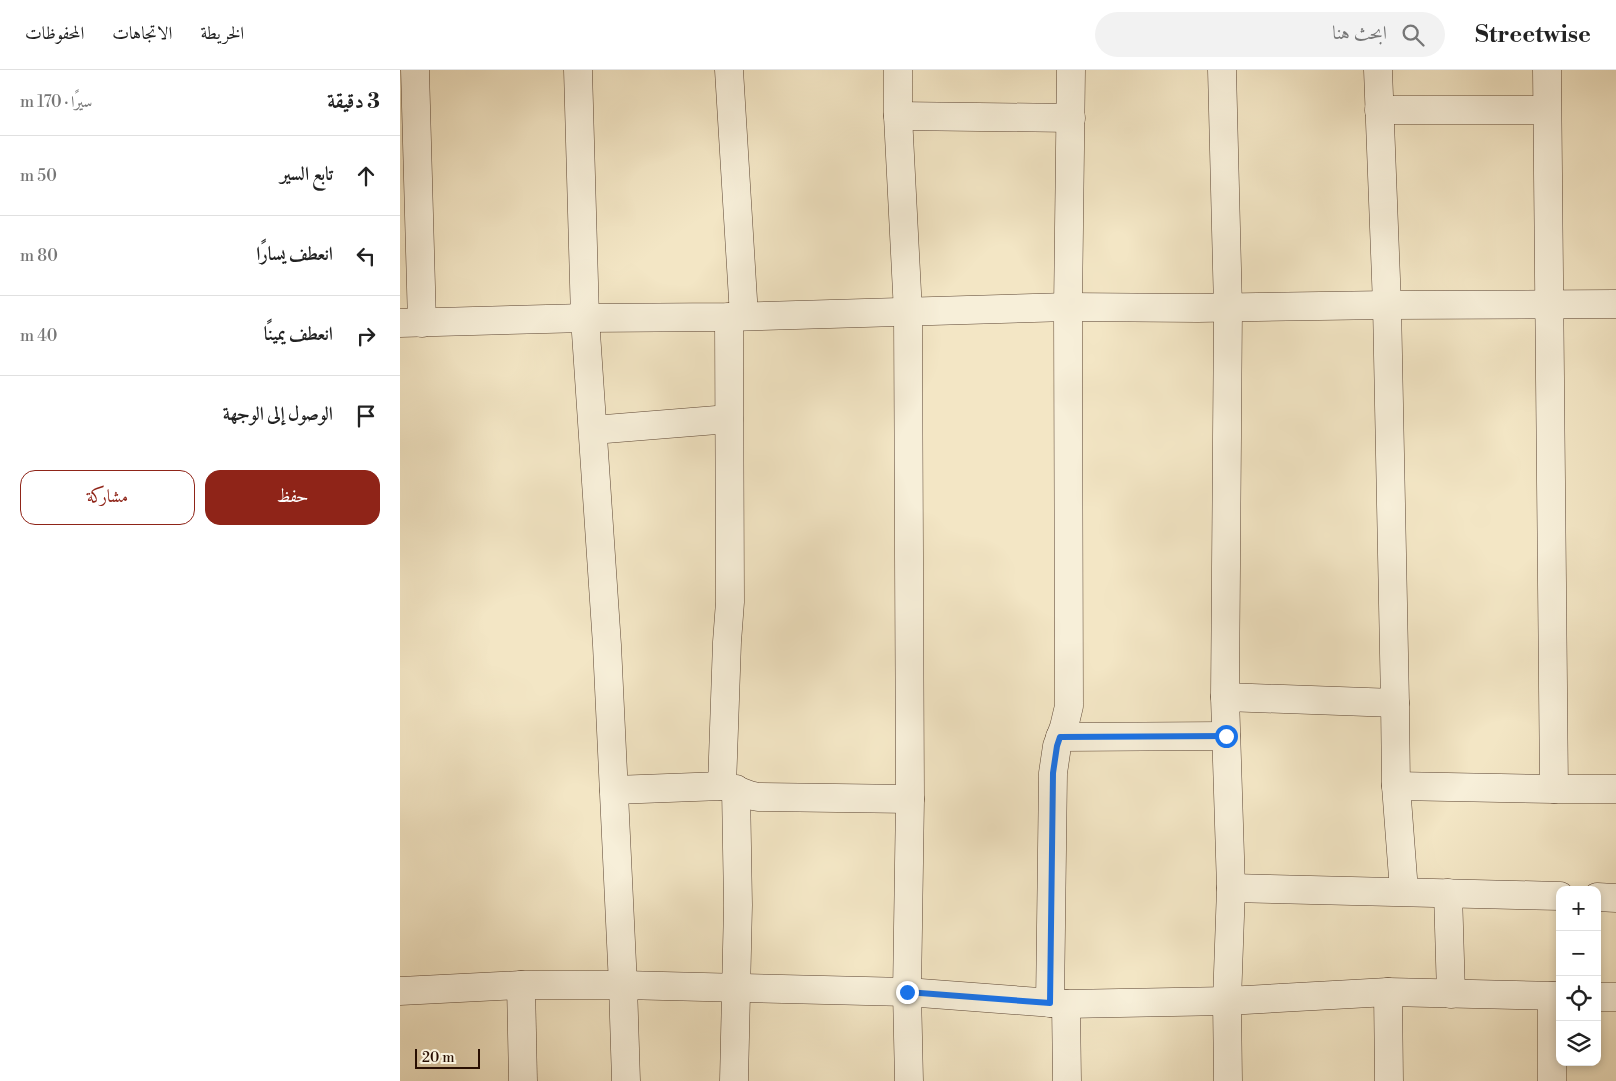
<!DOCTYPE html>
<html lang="ar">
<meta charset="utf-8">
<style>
:root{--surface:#fff;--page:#f2f2f2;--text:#222;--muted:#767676;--line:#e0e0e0;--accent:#8f2418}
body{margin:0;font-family:"Libre Bodoni",Amiri,serif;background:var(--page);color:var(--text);direction:rtl}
.controls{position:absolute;right:15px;bottom:15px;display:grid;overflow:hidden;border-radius:10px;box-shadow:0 2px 8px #0003}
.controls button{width:45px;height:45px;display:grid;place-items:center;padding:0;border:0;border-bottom:1px solid var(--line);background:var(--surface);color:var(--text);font:25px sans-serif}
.scale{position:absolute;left:15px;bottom:12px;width:65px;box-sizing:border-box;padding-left:5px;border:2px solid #290f02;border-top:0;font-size:14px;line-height:18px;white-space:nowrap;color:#290f02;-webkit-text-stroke:4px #f7efd9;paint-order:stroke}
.stop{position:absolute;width:15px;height:15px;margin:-11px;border:4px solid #1a73e8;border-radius:50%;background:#fff}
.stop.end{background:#1a73e8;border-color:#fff;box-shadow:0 1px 5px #0008}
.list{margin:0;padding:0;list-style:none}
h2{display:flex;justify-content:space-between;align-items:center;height:65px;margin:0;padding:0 20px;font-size:21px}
h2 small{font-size:16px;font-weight:400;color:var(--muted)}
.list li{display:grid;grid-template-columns:32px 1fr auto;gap:15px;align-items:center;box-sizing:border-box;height:80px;padding:0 20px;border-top:1px solid var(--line)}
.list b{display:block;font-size:19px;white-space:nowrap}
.list em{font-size:16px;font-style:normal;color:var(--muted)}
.actions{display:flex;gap:10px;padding:15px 20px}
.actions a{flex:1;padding:11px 0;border:1px solid var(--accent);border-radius:15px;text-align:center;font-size:18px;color:var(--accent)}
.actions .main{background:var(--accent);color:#fff}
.icon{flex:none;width:28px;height:28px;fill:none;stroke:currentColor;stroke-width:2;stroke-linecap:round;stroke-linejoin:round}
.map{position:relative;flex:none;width:1216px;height:1011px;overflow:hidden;direction:ltr}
header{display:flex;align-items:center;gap:30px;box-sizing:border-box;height:70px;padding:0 25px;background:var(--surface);border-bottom:1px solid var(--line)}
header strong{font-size:24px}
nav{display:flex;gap:28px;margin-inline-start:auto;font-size:18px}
.search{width:350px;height:45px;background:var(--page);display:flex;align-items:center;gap:12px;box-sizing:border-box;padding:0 18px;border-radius:28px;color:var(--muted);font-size:19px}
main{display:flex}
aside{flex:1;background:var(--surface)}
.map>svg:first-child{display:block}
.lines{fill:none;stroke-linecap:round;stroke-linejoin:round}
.minor-casing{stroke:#5c4533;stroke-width:29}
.minor{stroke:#f7efd9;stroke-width:28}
.route{stroke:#1a73e8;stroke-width:6}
</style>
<header>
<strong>Streetwise</strong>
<div class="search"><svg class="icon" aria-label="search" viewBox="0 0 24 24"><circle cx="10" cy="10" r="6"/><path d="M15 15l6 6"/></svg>ابحث هنا</div>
<nav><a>الخريطة</a><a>الاتجاهات</a><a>المحفوظات</a></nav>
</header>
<main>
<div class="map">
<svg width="1216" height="1011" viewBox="0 0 1216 1011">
<rect width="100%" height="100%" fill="#f3e6c5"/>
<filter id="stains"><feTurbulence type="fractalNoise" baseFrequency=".004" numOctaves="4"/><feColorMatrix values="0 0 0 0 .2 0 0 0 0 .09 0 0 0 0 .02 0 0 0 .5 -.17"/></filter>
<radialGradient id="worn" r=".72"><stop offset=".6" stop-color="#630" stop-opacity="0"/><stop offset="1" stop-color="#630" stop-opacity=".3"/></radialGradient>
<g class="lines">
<defs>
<g id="minor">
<path d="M 15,0 L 22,253"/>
<path d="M 178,0 L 185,248 L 207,575 L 223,915 L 226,1011"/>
<path d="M 329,0 L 344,246"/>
<path d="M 498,0 L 498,46 L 508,242 L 510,729 L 507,922 L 509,1011"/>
<path d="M 822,0 L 828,238 L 825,627 L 831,818 L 827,931 L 828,1011"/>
<path d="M 1147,0 L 1154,719"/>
<path d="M 979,40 L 1146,40"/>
<path d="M 498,46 L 671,48"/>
<path d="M 0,253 L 185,248 L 329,247 L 668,237 L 798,238 L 987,235 L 1216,234"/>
<path d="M 193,360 L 329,349"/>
<path d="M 825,627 L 995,633 L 987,235 L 978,0"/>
<path d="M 995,633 L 996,716 L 1004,821"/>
<path d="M 660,667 L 826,666"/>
<path d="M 322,716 L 327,572 L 330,532 L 329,247"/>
<path d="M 996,716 L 1154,719 L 1216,719"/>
<path d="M 214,720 L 322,716 C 335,718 345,725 358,727 L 510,729"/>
<path d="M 831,818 L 1160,826"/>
<path d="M 1048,823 L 1051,924"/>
<path d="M 1197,827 L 1216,828"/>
<path d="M 121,915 L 123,1011"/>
<path d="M 0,921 L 121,915 L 223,915 L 507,922 L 666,934 L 827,931 L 988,922 L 1160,926"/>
<path d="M 988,922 L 989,1011"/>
<path d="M 1152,926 L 1152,1011"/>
<path d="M 1197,927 L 1216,927"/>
<path d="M 650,933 L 653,703 L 657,676 L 664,657 L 669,636 L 668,237 L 671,0"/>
<path d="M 666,934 L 667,1011"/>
<path d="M 334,1011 L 338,835 L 336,719"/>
</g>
</defs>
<use href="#minor" class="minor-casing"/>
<use href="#minor" class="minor"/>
</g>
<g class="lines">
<path class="route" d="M 507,922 L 650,933 L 653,703 L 657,676 L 660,667 L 826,666"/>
</g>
<rect width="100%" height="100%" filter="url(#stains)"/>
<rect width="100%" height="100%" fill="url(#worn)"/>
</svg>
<div class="controls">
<button>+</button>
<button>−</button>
<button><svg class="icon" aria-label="locate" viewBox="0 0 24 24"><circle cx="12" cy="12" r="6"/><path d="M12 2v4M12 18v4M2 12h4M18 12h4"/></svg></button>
<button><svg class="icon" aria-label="layers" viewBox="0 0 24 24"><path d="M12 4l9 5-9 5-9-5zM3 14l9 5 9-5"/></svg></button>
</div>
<div class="scale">20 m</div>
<div class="stop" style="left:826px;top:666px"></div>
<div class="stop end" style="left:507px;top:922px"></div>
</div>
<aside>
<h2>3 دقيقة<small>سيرًا · 170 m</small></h2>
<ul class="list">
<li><svg class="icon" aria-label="ahead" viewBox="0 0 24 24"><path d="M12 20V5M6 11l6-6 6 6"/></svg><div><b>تابع السير</b></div><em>50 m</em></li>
<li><svg class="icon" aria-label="left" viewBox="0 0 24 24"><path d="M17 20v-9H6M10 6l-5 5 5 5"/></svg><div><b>انعطف يسارًا</b></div><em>80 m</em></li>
<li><svg class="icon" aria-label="right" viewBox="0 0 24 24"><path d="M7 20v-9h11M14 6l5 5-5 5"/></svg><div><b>انعطف يمينًا</b></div><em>40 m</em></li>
<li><svg class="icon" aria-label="arrive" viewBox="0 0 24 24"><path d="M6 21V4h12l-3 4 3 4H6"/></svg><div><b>الوصول إلى الوجهة</b></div></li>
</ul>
<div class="actions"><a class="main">حفظ</a><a>مشاركة</a></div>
</aside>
</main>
